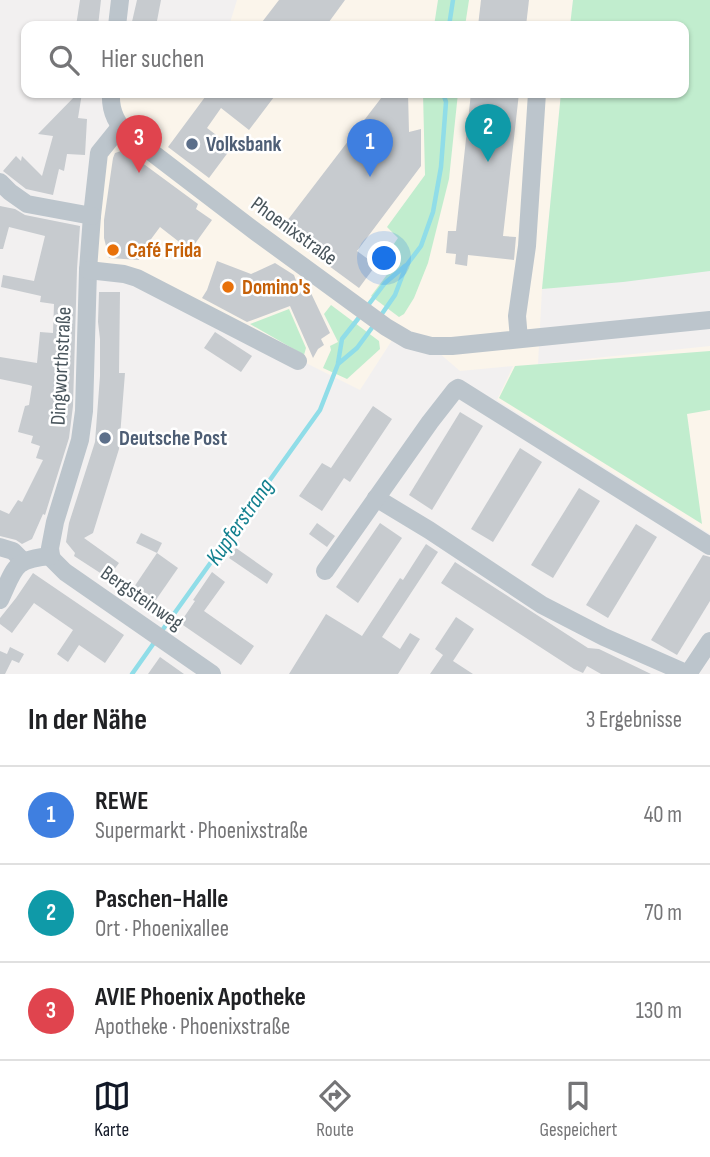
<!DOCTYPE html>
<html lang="de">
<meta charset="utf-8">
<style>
:root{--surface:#fff;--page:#f2f2f2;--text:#202124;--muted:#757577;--line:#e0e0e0;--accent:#111827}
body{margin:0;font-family:"Sofia Sans Condensed",sans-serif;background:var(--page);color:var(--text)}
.you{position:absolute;left:385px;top:259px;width:24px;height:24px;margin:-18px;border:5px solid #fff;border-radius:50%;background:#1a73e8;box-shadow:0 0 0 10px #1a73e833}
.badge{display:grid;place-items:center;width:46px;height:46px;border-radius:50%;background:var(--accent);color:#fff;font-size:23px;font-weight:700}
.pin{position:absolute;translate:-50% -58px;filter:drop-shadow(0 2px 4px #0008)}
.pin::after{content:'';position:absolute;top:37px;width:24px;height:21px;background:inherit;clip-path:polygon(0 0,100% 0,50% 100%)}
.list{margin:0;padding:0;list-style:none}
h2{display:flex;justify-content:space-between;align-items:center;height:91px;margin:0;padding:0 28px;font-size:30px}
h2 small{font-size:23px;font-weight:400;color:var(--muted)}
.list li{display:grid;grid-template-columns:46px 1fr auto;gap:21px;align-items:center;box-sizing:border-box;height:98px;padding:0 28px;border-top:2px solid var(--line)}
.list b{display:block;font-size:26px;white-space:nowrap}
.list p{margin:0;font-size:23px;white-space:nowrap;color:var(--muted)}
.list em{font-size:23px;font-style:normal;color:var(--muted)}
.icon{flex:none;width:38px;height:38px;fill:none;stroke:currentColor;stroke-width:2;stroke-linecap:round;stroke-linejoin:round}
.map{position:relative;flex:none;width:710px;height:674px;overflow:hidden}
.search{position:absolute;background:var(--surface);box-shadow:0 2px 5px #0004;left:21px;right:21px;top:21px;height:77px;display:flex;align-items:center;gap:18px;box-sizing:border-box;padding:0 24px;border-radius:14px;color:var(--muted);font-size:26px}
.sheet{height:385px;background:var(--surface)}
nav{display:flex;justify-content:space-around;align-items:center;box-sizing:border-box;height:98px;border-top:2px solid var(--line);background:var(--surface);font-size:19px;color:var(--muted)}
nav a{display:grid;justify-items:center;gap:4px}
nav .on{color:var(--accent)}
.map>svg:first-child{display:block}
.commercial{fill:#fbf5eb}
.green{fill:#c1edce}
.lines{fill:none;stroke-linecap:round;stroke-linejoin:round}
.stream{stroke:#90dde8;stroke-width:4.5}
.building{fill:#c7cbcf}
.minor{stroke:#bcc5cc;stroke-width:18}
.service-dot{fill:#5c6f8a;stroke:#fff;stroke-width:2.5}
.food-dot{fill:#e8710a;stroke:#fff;stroke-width:2.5}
.labels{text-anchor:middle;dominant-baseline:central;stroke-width:5;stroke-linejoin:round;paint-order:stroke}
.service-label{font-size:21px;font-weight:bold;fill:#4e5e75;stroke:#fff;text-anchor:start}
.street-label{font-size:21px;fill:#49555c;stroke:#fff}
.food-label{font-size:21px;font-weight:bold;fill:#c56008;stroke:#fff;text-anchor:start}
.water-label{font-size:23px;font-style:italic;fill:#13808f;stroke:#fff}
</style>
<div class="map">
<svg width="710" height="674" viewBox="0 0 710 674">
<rect width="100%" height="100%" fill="#f2f0f0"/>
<g class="commercial">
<path d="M 237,0 L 573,0 L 570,26 L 229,26 Z"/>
<path d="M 111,93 L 561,93 L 542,289 L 538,364 L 710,346 L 710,534 L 497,400 L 513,366 L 460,371 L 431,346 L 396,334 L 360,390 L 308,364 L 298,361 L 137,278 L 88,270 L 99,153 L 114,134 Z"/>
</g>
<g class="green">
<path d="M 438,0 L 469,0 L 465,26 L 434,26 Z"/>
<path d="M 573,0 L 710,0 L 710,271 L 623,282 L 542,289 L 561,93 L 684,93 L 684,26 L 570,26 Z"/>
<path d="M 423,93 L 458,93 L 449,179 L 428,263 L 414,298 L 404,314 L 399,317 L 371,296 L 389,272 L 380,264 L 398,238 L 387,227 L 425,175 Z"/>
<path d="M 331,305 L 379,341 L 380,349 L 347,379 L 323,368 L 331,350 L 330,346 L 338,342 L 324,314 Z"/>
<path d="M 289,309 L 306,348 L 304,355 L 250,324 Z"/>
<path d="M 710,351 L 710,410 L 687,414 L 702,524 L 499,398 L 515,366 Z"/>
</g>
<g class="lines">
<g class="stream">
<path d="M 449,26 L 453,0"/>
<path d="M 366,308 L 385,283 L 405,266"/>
<path d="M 379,318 L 395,295 L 406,266 L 421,246 L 433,212 L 441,167 L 446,102 L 443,93"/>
<path d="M 338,363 L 342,339 L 361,315"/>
<path d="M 161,632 L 320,410 L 338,364 L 357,348 L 374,325"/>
<path d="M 132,674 L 156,640"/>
</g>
</g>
<g class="building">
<path d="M 80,0 L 101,0 L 98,26 L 76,26 Z"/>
<path d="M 137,0 L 161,0 L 156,26 L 131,26 Z"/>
<path d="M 279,0 L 345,0 L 326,26 L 259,26 Z"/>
<path d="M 481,0 L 529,0 L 526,26 L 478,26 Z"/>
<path d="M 78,93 L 82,93 L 78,118 L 87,119 L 85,155 L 67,154 L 64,171 L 59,169 L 53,195 L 26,189 L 3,171 L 16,156 L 21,161 L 22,156 L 42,176 L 53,136 L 38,134 Z"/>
<path d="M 208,93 L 277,93 L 249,130 L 221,108 L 207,128 L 232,147 L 209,178 L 168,147 Z"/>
<path d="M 385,93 L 408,93 L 409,132 L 421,129 L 421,166 L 357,251 L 376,265 L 359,288 L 280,230 Z"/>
<path d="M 471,93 L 519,93 L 503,236 L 516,237 L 514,260 L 468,255 L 467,266 L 455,264 L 456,254 L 446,253 L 448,231 L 456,231 Z"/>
<path d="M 121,151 L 126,151 L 198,204 L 196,209 L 212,220 L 184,259 L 177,254 L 178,241 L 160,227 L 140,254 L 139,260 L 109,258 L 104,238 L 104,220 L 113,158 L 115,153 Z"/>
<path d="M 0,206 L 15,209 L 25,215 L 80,226 L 77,269 L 73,406 L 69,438 L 45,515 L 43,514 L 32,539 L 22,544 L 16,540 L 0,536 L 0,510 L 9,514 L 18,500 L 22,502 L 43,460 L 36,458 L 40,446 L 31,443 L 33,436 L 18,432 L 25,406 L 29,405 L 32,386 L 29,385 L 0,379 L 0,357 L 37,363 L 40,332 L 53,333 L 54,304 L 40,302 L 41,296 L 1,287 L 3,275 L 34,281 L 45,236 L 9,227 L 3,249 L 0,249 Z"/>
<path d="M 217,261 L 251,274 L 275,263 L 294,275 L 301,294 L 310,291 L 330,333 L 321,339 L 324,345 L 318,349 L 313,358 L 290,306 L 247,322 L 202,298 L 207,290 Z"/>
<path d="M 99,292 L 120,292 L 119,373 L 125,373 L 119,449 L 93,533 L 84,538 L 119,563 L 108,578 L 74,556 L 75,553 L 66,542 L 69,523 L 95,442 L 100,376 L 100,339 L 98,322 Z"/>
<path d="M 215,332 L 252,356 L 241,372 L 204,348 Z"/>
<path d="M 373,406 L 392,419 L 350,482 L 344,478 L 322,511 L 299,496 L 322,463 L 331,468 Z"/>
<path d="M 460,412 L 483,426 L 432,510 L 409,495 Z"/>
<path d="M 520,448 L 542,462 L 493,542 L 471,529 Z"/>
<path d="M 579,488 L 600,501 L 553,578 L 531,565 Z"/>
<path d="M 317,523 L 335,536 L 327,547 L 309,534 Z"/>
<path d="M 380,523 L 402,538 L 358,603 L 336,587 Z"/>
<path d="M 636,524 L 657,537 L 608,618 L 586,605 Z"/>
<path d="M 141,533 L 162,543 L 157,553 L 136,543 Z"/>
<path d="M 426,544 L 438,552 L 382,637 L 400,649 L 410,633 L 420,639 L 398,674 L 289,674 L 326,614 L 362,636 L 400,578 L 403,580 Z"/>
<path d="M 236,548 L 273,574 L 267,584 L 229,558 Z"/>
<path d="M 157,553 L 178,568 L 151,607 L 130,593 Z"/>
<path d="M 703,555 L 710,557 L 710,601 L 677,655 L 651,640 Z"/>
<path d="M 455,562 L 588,648 L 599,649 L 651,674 L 601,674 L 587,666 L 583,673 L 574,669 L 441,583 Z"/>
<path d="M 212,572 L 225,582 L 204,611 L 254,646 L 241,665 L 180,623 L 195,601 L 193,600 Z"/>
<path d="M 33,573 L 124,635 L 105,663 L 79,645 L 68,662 L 57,654 L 73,630 L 34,603 L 12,633 L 0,624 L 0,618 L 16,598 Z"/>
<path d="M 456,617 L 474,629 L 453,661 L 473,674 L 430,674 L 443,655 L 435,649 Z"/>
<path d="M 10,647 L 24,654 L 19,663 L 12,660 L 5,674 L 0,674 L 0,651 L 7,654 Z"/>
<path d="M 160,657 L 184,674 L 148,674 Z"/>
</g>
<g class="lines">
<g class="minor">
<path d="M 117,26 L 120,0"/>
<path d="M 111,93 C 110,110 116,124 129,135 L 256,232 L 386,327 L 408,340 L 431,346 L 452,346 L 710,320"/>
<path d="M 120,127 L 99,153 L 92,216 L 88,270 L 84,411 L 80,440 L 55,522 L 50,548 L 51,556 L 53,560 L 65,572 L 212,674"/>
<path d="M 0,182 L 10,192 L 27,204 L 92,216"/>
<path d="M 88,270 L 124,274 L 137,278 L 298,361"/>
<path d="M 519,339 L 517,316 L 527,246 L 537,93"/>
<path d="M 376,498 L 429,530 L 542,605 L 604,637 L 688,674 L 710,641"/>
<path d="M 0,547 L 13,551 L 23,561"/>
<path d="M 325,571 L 430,422 L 455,390 L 458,388 L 710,546"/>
<path d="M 0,600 C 15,568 13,559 51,556"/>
</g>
</g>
<g class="service-dot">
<circle cx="192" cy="144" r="7"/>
<circle cx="105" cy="438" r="7"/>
</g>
<g class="food-dot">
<circle cx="113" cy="250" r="7"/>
<circle cx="228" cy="287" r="7"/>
</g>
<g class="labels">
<g class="service-label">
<text x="206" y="144">Volksbank</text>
<text x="119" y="438">Deutsche Post</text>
</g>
<g class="street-label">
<text transform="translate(294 231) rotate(36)">Phoenixstraße</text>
<text transform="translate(61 366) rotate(-87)">Dingworthstraße</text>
<text transform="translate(142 598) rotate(35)">Bergsteinweg</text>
</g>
<g class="food-label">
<text x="127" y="250">Café Frida</text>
<text x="242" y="287">Domino's</text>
</g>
<g class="water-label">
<text transform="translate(240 522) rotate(-55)">Kupferstrang</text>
</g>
</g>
</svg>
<div class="you"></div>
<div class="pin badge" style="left:370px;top:177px;background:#3f7fe0">1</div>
<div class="pin badge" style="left:488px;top:162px;background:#0f9aa8">2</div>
<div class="pin badge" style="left:139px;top:173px;background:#e0444e">3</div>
<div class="search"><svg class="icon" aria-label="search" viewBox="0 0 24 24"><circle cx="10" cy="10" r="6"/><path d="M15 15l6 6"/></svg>Hier suchen</div>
</div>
<section class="sheet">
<h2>In der Nähe<small>3 Ergebnisse</small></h2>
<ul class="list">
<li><span class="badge" style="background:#3f7fe0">1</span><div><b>REWE</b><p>Supermarkt · Phoenixstraße</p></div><em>40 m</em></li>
<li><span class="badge" style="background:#0f9aa8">2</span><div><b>Paschen-Halle</b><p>Ort · Phoenixallee</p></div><em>70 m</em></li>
<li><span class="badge" style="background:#e0444e">3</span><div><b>AVIE Phoenix Apotheke</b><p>Apotheke · Phoenixstraße</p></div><em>130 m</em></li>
</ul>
</section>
<nav>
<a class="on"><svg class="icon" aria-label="map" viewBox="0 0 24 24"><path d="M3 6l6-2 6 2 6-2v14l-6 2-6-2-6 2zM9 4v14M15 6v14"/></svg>Karte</a>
<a><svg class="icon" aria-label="directions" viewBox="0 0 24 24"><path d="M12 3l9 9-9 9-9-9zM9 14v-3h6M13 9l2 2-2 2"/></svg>Route</a>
<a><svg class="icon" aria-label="saved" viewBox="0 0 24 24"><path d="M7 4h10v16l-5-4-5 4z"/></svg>Gespeichert</a>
</nav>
